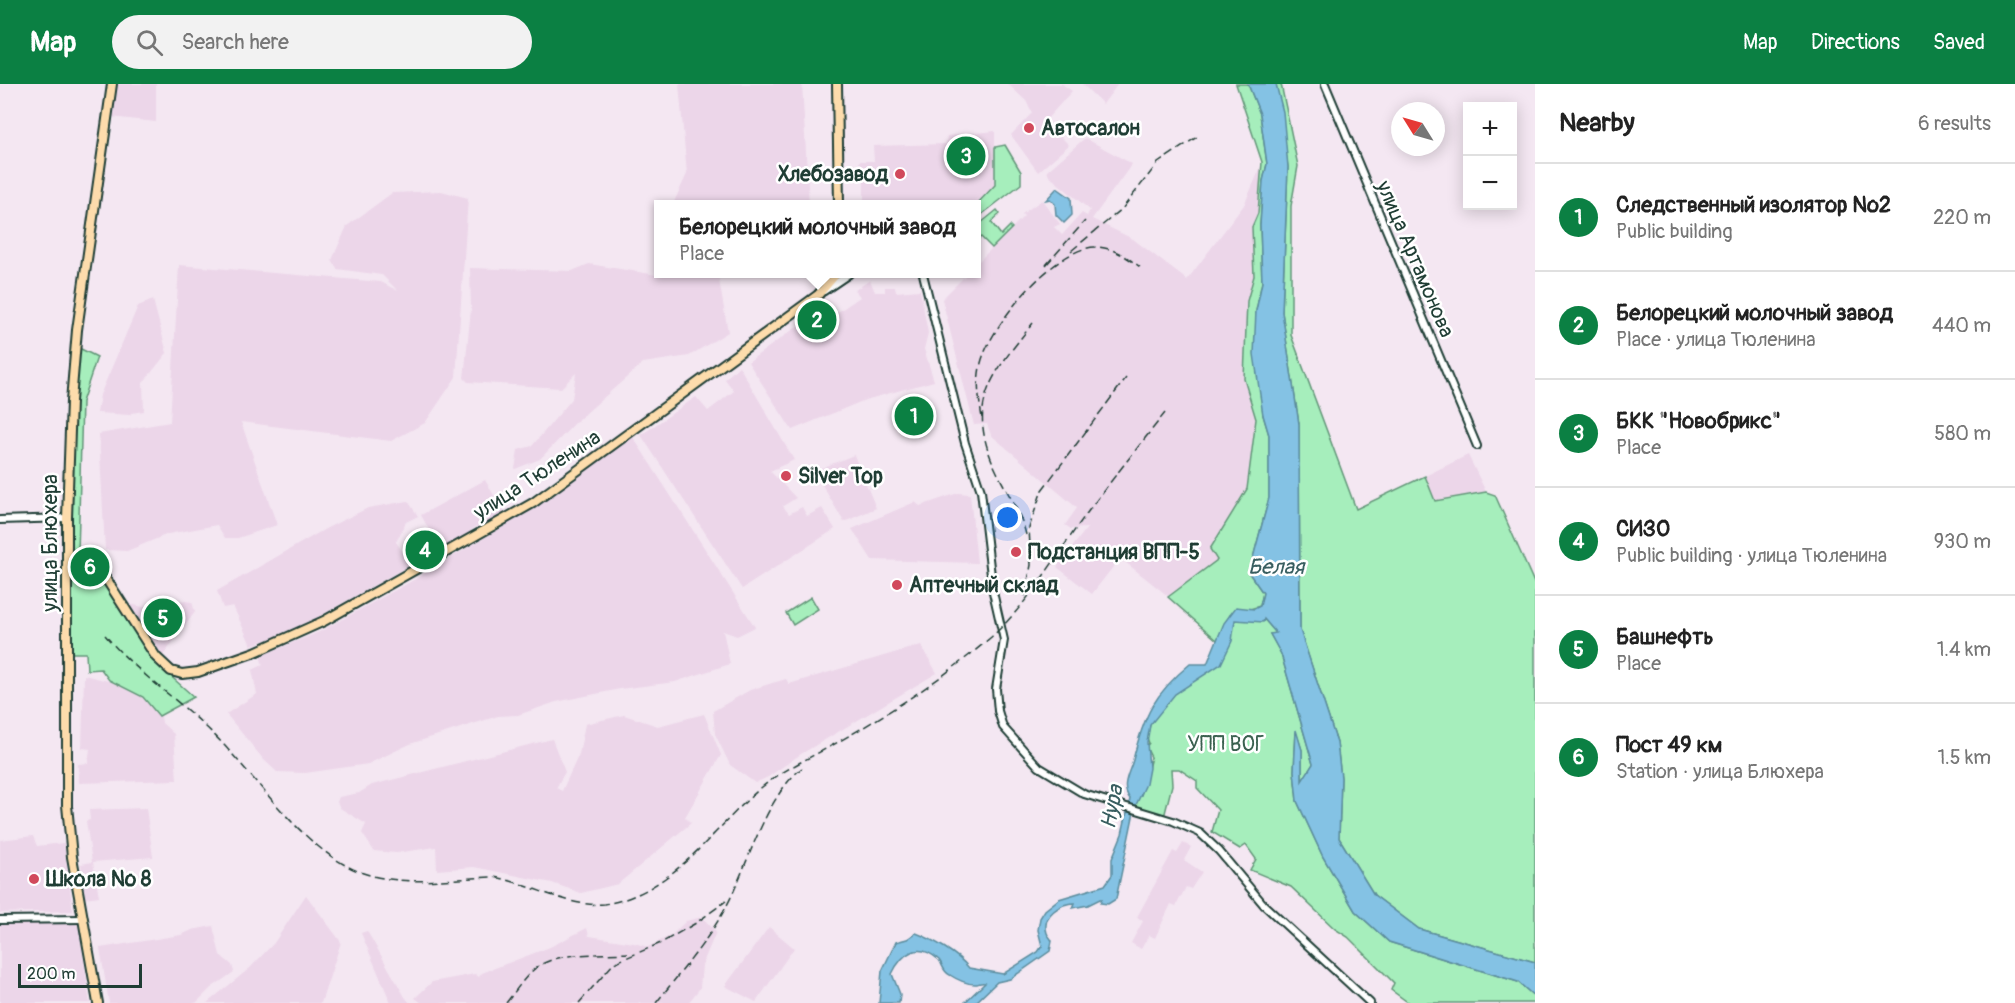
<!DOCTYPE html>
<meta charset="utf-8">
<style>
:root{--surface:#fff;--page:#f2f2f2;--text:#222;--muted:#767676;--line:#e0e0e0;--accent:#0b8043}
body{margin:0;font-family:Pangolin,sans-serif;background:var(--page);color:var(--text)}
.controls{position:absolute;right:18px;top:18px;display:grid;overflow:hidden;border-radius:0px;box-shadow:0 3px 15px #0003}
.controls button{width:54px;height:54px;display:grid;place-items:center;padding:0;border:0;border-bottom:2px solid var(--line);background:var(--surface);color:var(--text);font:30px sans-serif}
.compass{position:absolute;left:1391px;top:18px;width:54px;height:54px;border-radius:50%;background:var(--surface);box-shadow:0 3px 15px #0003;rotate:307deg}
.scale{position:absolute;left:18px;bottom:15px;width:124px;box-sizing:border-box;padding-left:6px;border:3px solid #1f3d34;border-top:0;font-size:16px;line-height:21px;white-space:nowrap;color:#1f3d34;-webkit-text-stroke:4px #fff;paint-order:stroke}
.you{position:absolute;left:1008px;top:434px;width:21px;height:21px;margin:-15px;border:4px solid #fff;border-radius:50%;background:#1a73e8;box-shadow:0 0 0 9px #1a73e833}
.badge{display:grid;place-items:center;width:39px;height:39px;border-radius:50%;background:var(--accent);color:#fff;font-size:20px;font-weight:700}
.pin{position:absolute;translate:-50% -50%;border:3px solid #fff;box-shadow:0 2px 6px #0006}
.popup{position:absolute;left:654px;top:116px;width:327px;height:78px;box-sizing:border-box;display:grid;place-content:center;border-radius:0px;background:var(--surface);filter:drop-shadow(0 2px 4px #0005);font-size:20px;white-space:nowrap;color:var(--muted)}
.popup b{font-size:22px;color:var(--text)}
.popup::after{content:'';position:absolute;left:50%;top:100%;margin-left:-12px;border:12px solid transparent;border-top-color:var(--surface)}
.list{margin:0;padding:0;list-style:none}
h2{display:flex;justify-content:space-between;align-items:center;height:78px;margin:0;padding:0 24px;font-size:26px}
h2 small{font-size:20px;font-weight:400;color:var(--muted)}
.list li{display:grid;grid-template-columns:39px 1fr auto;gap:18px;align-items:center;box-sizing:border-box;height:108px;padding:0 24px;border-top:2px solid var(--line)}
.list b{display:block;font-size:22px;white-space:nowrap}
.list p{margin:0;font-size:20px;white-space:nowrap;color:var(--muted)}
.list em{font-size:20px;font-style:normal;color:var(--muted)}
.icon{flex:none;width:33px;height:33px;fill:none;stroke:currentColor;stroke-width:2;stroke-linecap:round;stroke-linejoin:round}
.map{position:relative;flex:none;width:1535px;height:919px;overflow:hidden}
header{display:flex;align-items:center;gap:36px;box-sizing:border-box;height:84px;padding:0 30px;background:var(--accent);color:#fff}
header strong{font-size:28px}
nav{display:flex;gap:33px;margin-inline-start:auto;font-size:21px}
.search{width:420px;height:54px;background:var(--page);display:flex;align-items:center;gap:15px;box-sizing:border-box;padding:0 21px;border-radius:33px;color:var(--muted);font-size:22px}
main{display:flex}
aside{flex:1;background:var(--surface)}
.map>svg:first-child{display:block}
.built{fill:#ecd6e9}
.green{fill:#a6eebc;stroke:#629678;stroke-width:1.5}
.water{fill:#84c2e4;stroke:#5c8d9e;stroke-width:1.5}
.lines{fill:none;stroke-linecap:round;stroke-linejoin:round}
.minor-casing{stroke:#1f3d34;stroke-width:10}
.major-casing{stroke:#1f3d34;stroke-width:12}
.minor{stroke:#fff;stroke-width:6}
.major{stroke:#fddcac;stroke-width:8}
.rail{stroke:#1f3d34;stroke-width:1.5;stroke-dasharray:9 4.5;stroke-linecap:butt}
.poi-dot{fill:#d1495b;stroke:#fff;stroke-width:2}
.labels{text-anchor:middle;dominant-baseline:central;stroke-width:5;stroke-linejoin:round;paint-order:stroke}
.poi-label{font-size:21px;font-weight:bold;fill:#1f3d34;stroke:#fff;text-anchor:start}
.street-label{font-size:21px;fill:#1f3d34;stroke:#fff}
.park-label{font-size:21px;fill:#3a604f;stroke:#fff}
.water-label{font-size:22px;font-style:italic;fill:#385e60;stroke:#fff}
</style>
<header>
<strong>Map</strong>
<div class="search"><svg class="icon" aria-label="search" viewBox="0 0 24 24"><circle cx="10" cy="10" r="6"/><path d="M15 15l6 6"/></svg>Search here</div>
<nav><a>Map</a><a>Directions</a><a>Saved</a></nav>
</header>
<main>
<div class="map">
<svg width="1535" height="919" viewBox="0 0 1535 919">
<rect width="100%" height="100%" fill="#f4e7f2"/>
<filter id="ink" filterUnits="userSpaceOnUse"><feTurbulence type="fractalNoise" baseFrequency=".0167" numOctaves="2"/><feDisplacementMap in="SourceGraphic" scale="12" xChannelSelector="R" yChannelSelector="G"/><feConvolveMatrix kernelMatrix="1 2 1 2 8 2 1 2 1" color-interpolation-filters="sRGB"/></filter>
<g filter="url(#ink)">
<g class="built">
<path d="M 117,0 L 156,0 L 156,38 L 111,33 Z"/>
<path d="M 679,0 L 802,0 L 809,120 L 673,120 L 687,90 Z"/>
<path d="M 1008,0 L 1062,0 L 1072,7 L 1045,37 L 1069,61 L 1038,88 L 1011,51 L 1032,29 L 1026,17 Z"/>
<path d="M 1082,0 L 1118,0 L 1103,20 Z"/>
<path d="M 995,47 L 995,101 L 976,121 L 864,120 L 864,87 L 859,86 L 859,77 L 874,77 L 873,62 L 946,60 L 947,52 Z"/>
<path d="M 1085,54 L 1132,80 L 1092,135 L 1133,155 L 1187,196 L 1244,121 L 1263,78 L 1258,129 L 1252,143 L 1254,192 L 1247,217 L 1244,295 L 1256,335 L 1247,405 L 1210,465 L 1218,476 L 1168,512 L 1120,474 L 1092,510 L 1057,483 L 1087,444 L 1071,445 L 1065,441 L 1077,424 L 991,351 L 987,340 L 974,341 L 942,215 L 967,190 L 976,190 L 976,180 L 1024,132 L 1022,130 L 1042,116 L 1060,140 L 1054,143 L 1062,151 L 1082,129 L 1087,132 L 1090,126 L 1049,92 L 1047,87 Z"/>
<path d="M 441,107 L 468,114 L 456,293 L 425,339 L 391,357 L 241,338 L 277,441 L 238,454 L 225,454 L 217,441 L 168,450 L 127,467 L 105,466 L 99,350 L 170,338 L 179,181 L 381,198 L 398,207 L 382,191 L 337,185 L 332,176 L 347,142 L 392,109 Z"/>
<path d="M 589,180 L 657,191 L 718,190 L 728,248 L 689,272 L 643,279 L 577,337 L 540,375 L 515,385 L 518,366 L 532,362 L 572,315 L 576,289 L 561,304 L 468,298 L 464,294 L 471,225 L 470,184 L 572,187 Z"/>
<path d="M 870,196 L 875,208 L 885,208 L 885,203 L 895,203 L 896,208 L 920,206 L 928,249 L 924,265 L 934,297 L 865,316 L 792,346 L 748,278 L 809,234 L 819,230 L 824,236 L 841,226 L 860,213 L 855,206 Z"/>
<path d="M 153,216 L 167,269 L 143,299 L 144,327 L 131,329 L 130,331 L 97,329 L 100,311 L 138,222 Z"/>
<path d="M 739,282 L 794,376 L 770,387 L 796,414 L 783,422 L 789,430 L 802,423 L 807,432 L 822,424 L 835,445 L 742,505 L 641,351 L 696,313 L 708,327 L 734,307 L 725,295 Z"/>
<path d="M 633,353 L 755,543 L 737,552 L 723,547 L 730,580 L 675,598 L 620,605 L 556,618 L 518,631 L 498,632 L 410,660 L 368,680 L 305,689 L 277,688 L 264,676 L 226,630 L 257,610 L 252,586 L 263,581 L 260,572 L 319,548 L 410,498 L 518,434 Z"/>
<path d="M 854,371 L 876,424 L 844,438 L 814,387 Z"/>
<path d="M 1468,371 L 1486,408 L 1435,417 L 1425,392 Z"/>
<path d="M 485,396 L 505,430 L 484,443 L 479,441 L 471,446 L 473,449 L 442,469 L 421,431 Z"/>
<path d="M 958,409 L 970,410 L 977,479 L 872,476 L 852,445 L 915,418 L 920,422 Z"/>
<path d="M 408,417 L 418,432 L 406,438 L 396,458 L 411,480 L 394,490 L 318,533 L 270,555 L 251,561 L 233,522 L 223,524 L 217,507 L 327,444 L 368,424 Z"/>
<path d="M 179,516 L 192,518 L 195,528 L 162,573 L 125,519 L 143,523 Z"/>
<path d="M 921,561 L 937,589 L 801,670 L 768,693 L 755,699 L 730,681 L 715,650 L 713,627 L 750,606 L 769,600 L 786,595 L 789,600 Z"/>
<path d="M 84,591 L 120,600 L 143,613 L 161,632 L 162,639 L 174,650 L 177,696 L 79,699 L 78,680 L 88,679 L 90,665 L 82,664 Z"/>
<path d="M 704,630 L 721,671 L 685,733 L 691,739 L 618,800 L 581,809 L 552,799 L 474,783 L 437,786 L 436,763 L 396,769 L 374,767 L 362,749 L 366,740 L 340,724 L 337,718 L 339,713 L 359,709 L 372,701 L 552,655 L 565,688 L 556,704 L 562,707 L 579,670 L 585,640 L 624,631 L 658,642 Z"/>
<path d="M 146,724 L 153,773 L 93,778 L 99,812 L 85,814 L 81,780 L 92,778 L 86,737 L 90,736 L 89,726 Z"/>
<path d="M 33,752 L 37,762 L 64,759 L 73,827 L 0,829 L 0,756 Z"/>
<path d="M 1183,759 L 1191,763 L 1184,776 L 1202,788 L 1191,805 L 1186,803 L 1176,822 L 1171,820 L 1155,854 L 1149,851 L 1141,865 L 1131,859 L 1143,837 L 1137,833 L 1173,767 L 1177,769 Z"/>
<path d="M 306,811 L 341,858 L 321,919 L 207,919 L 250,884 L 274,859 Z"/>
<path d="M 702,833 L 716,848 L 702,881 L 700,904 L 688,919 L 422,919 L 415,914 L 432,898 L 475,890 L 479,893 L 482,889 L 550,863 L 587,844 L 589,852 L 634,859 L 648,863 L 672,851 L 686,837 Z"/>
<path d="M 75,838 L 79,841 L 90,919 L 0,919 L 0,839 Z"/>
<path d="M 213,842 L 220,871 L 232,881 L 234,888 L 211,904 L 196,919 L 109,919 L 100,864 L 181,851 L 192,846 Z"/>
<path d="M 769,843 L 794,864 L 756,918 L 725,902 Z"/>
<path d="M 367,847 L 405,913 L 410,919 L 391,919 L 361,849 Z"/>
</g>
<g class="green">
<path d="M 1236,0 L 1248,0 L 1260,30 L 1267,80 L 1263,97 L 1260,141 L 1262,198 L 1256,227 L 1263,331 L 1269,351 L 1269,414 L 1249,489 L 1263,509 L 1260,522 L 1230,531 L 1217,556 L 1168,513 L 1217,476 L 1210,465 L 1247,405 L 1256,335 L 1244,295 L 1247,217 L 1254,192 L 1252,143 L 1258,129 L 1262,78 Z"/>
<path d="M 1276,0 L 1281,0 L 1298,82 L 1291,122 L 1291,251 L 1356,425 L 1425,392 L 1435,417 L 1486,408 L 1495,411 L 1535,501 L 1535,878 L 1419,845 L 1374,811 L 1339,754 L 1341,694 L 1337,659 L 1300,546 L 1299,340 L 1282,228 L 1288,83 Z"/>
<path d="M 1005,61 L 1021,88 L 1021,100 L 976,135 L 976,121 L 995,101 L 995,63 Z"/>
<path d="M 997,126 L 1000,130 L 991,138 L 1001,151 L 1010,142 L 1012,144 L 992,164 L 981,153 L 976,157 L 976,143 Z"/>
<path d="M 79,264 L 97,273 L 82,318 L 78,471 L 71,469 L 70,459 L 74,313 Z"/>
<path d="M 78,478 L 92,482 L 156,579 L 194,613 L 159,632 L 143,613 L 109,596 L 101,585 L 87,586 L 86,569 L 71,569 L 70,482 Z"/>
<path d="M 811,513 L 818,525 L 793,541 L 786,529 Z"/>
<path d="M 1263,534 L 1277,550 L 1270,550 L 1281,570 L 1313,680 L 1302,698 L 1302,666 L 1296,648 L 1294,687 L 1297,717 L 1323,773 L 1355,827 L 1389,858 L 1518,898 L 1535,913 L 1535,919 L 1409,919 L 1391,906 L 1394,899 L 1348,853 L 1335,845 L 1291,803 L 1250,786 L 1256,775 L 1246,761 L 1240,765 L 1212,748 L 1218,726 L 1197,704 L 1197,697 L 1179,685 L 1171,685 L 1172,701 L 1164,733 L 1134,726 L 1137,714 L 1141,711 L 1151,673 L 1146,663 L 1149,659 L 1147,654 L 1151,636 L 1177,603 L 1209,588 L 1233,536 Z"/>
</g>
<g class="water">
<path d="M 1248,0 L 1276,0 L 1283,28 L 1288,83 L 1282,228 L 1299,340 L 1300,546 L 1337,659 L 1341,694 L 1339,754 L 1374,811 L 1419,845 L 1535,878 L 1535,913 L 1518,898 L 1389,858 L 1355,827 L 1323,773 L 1297,717 L 1294,687 L 1296,646 L 1302,666 L 1302,697 L 1313,680 L 1281,570 L 1270,550 L 1276,549 L 1264,535 L 1263,538 L 1235,536 L 1232,557 L 1221,580 L 1175,610 L 1150,641 L 1147,658 L 1149,684 L 1146,700 L 1135,723 L 1116,815 L 1108,820 L 1100,819 L 1102,815 L 1100,815 L 1088,821 L 1073,824 L 1075,819 C 1061,819 1041,831 1047,849 C 1048,852 1051,854 1052,857 L 1050,867 L 1010,895 L 997,898 L 975,919 L 964,919 L 985,899 C 982,898 980,899 977,900 C 968,901 956,895 950,891 C 943,888 943,881 939,876 C 918,857 902,869 892,890 L 900,910 L 899,919 L 879,919 L 882,887 L 896,858 L 907,855 L 916,849 C 932,855 958,870 969,884 L 1003,890 L 1038,868 L 1042,862 L 1038,846 L 1040,834 L 1045,826 L 1059,815 L 1105,801 L 1112,791 L 1112,775 L 1122,750 L 1130,715 C 1120,702 1129,690 1133,676 C 1144,631 1154,610 1190,580 L 1207,580 L 1224,539 L 1236,523 L 1254,525 L 1260,522 L 1263,509 L 1249,489 L 1269,414 L 1269,351 L 1263,331 L 1254,270 L 1256,227 L 1262,198 L 1260,141 L 1263,97 L 1267,80 L 1260,30 Z"/>
<path d="M 1057,104 L 1071,114 L 1072,131 L 1064,139 L 1056,131 L 1055,120 L 1050,115 L 1046,116 Z"/>
</g>
<g class="lines">
<defs>
<g id="minor">
<path d="M 1325,0 L 1477,362"/>
<path d="M 923,190 L 965,359 L 981,407 L 993,508 L 1004,556 L 996,605 L 998,627 L 1003,643 L 1039,683 L 1084,710 L 1173,737 L 1200,749 L 1219,767 L 1264,821 L 1370,919"/>
<path d="M 824,207 L 849,190"/>
<path d="M 0,436 L 67,434"/>
<path d="M 0,836 L 83,835"/>
</g>
<g id="major">
<path d="M 837,0 L 839,121"/>
<path d="M 68,475 L 84,473 L 98,482 L 156,573 L 171,587 L 182,590 L 198,588 L 255,568 L 324,537 L 533,419 L 818,211 L 836,190"/>
<path d="M 98,919 L 72,773 L 67,721 L 67,434 L 71,317 L 77,246 L 112,0"/>
</g>
</defs>
<use href="#minor" class="minor-casing"/>
<use href="#major" class="major-casing"/>
<use href="#minor" class="minor"/>
<use href="#major" class="major"/>
<g class="rail">
<path d="M 1071,167 L 1122,125 L 1158,79 L 1197,53"/>
<path d="M 1046,181 L 1085,137"/>
<path d="M 982,334 C 979,315 976,298 981,279 C 990,242 1054,164 1095,163 C 1113,163 1127,173 1140,183"/>
<path d="M 1026,451 C 1021,428 1007,409 997,388 C 964,320 992,291 1033,239"/>
<path d="M 1025,512 L 1031,481 L 1029,444 L 1042,406 L 1126,294"/>
<path d="M 105,551 C 134,586 172,611 205,642 C 253,686 302,768 363,789 C 404,803 452,794 494,793 C 530,799 567,824 604,820 C 673,810 712,745 762,703 C 785,684 814,672 840,657 C 892,627 944,594 990,554 C 1030,519 1056,471 1087,429 C 1112,395 1139,362 1165,329"/>
<path d="M 506,919 C 515,908 525,892 537,883 C 560,867 600,871 628,869"/>
<path d="M 579,919 L 614,879 L 661,859 L 696,839 L 726,817"/>
<path d="M 656,919 C 680,889 706,859 725,825 C 748,783 764,714 802,684"/>
</g>
</g>
</g>
<g class="poi-dot">
<circle cx="1029" cy="44" r="6"/>
<circle cx="900" cy="90" r="6"/>
<circle cx="786" cy="392" r="6"/>
<circle cx="1016" cy="468" r="6"/>
<circle cx="897" cy="501" r="6"/>
<circle cx="34" cy="795" r="6"/>
</g>
<g class="labels">
<g class="poi-label">
<text x="1041" y="44">Автосалон</text>
<text x="888" y="90" text-anchor="end">Хлебозавод</text>
<text x="798" y="392">Silver Top</text>
<text x="1028" y="468">Подстанция ВПП-5</text>
<text x="909" y="501">Аптечный склад</text>
<text x="46" y="795">Школа № 8</text>
</g>
<g class="street-label">
<text transform="translate(1415 175) rotate(67)">улица Артамонова</text>
<text transform="translate(537 391) rotate(-33)">улица Тюленина</text>
<text transform="translate(50 459) rotate(-90)">улица Блюхера</text>
</g>
<g class="park-label">
<text x="1226" y="660">УПП ВОГ</text>
</g>
<g class="water-label">
<text x="1276" y="483">Белая</text>
<text transform="translate(1112 723) rotate(-79)">Нура</text>
</g>
</g>
</svg>
<div class="controls">
<button>+</button>
<button>−</button>
</div>
<svg class="compass" viewBox="-18 -18 36 36"><path d="M0-13l5 13h-10z" fill="#e53935"/><path d="M0 13l5-13h-10z" fill="#767676"/></svg>
<div class="scale">200 m</div>
<div class="you"></div>
<div class="pin badge" style="left:914px;top:332px">1</div>
<div class="pin badge" style="left:817px;top:236px">2</div>
<div class="popup"><b>Белорецкий молочный завод</b>Place</div>
<div class="pin badge" style="left:966px;top:72px">3</div>
<div class="pin badge" style="left:425px;top:466px">4</div>
<div class="pin badge" style="left:163px;top:534px">5</div>
<div class="pin badge" style="left:90px;top:483px">6</div>
</div>
<aside>
<h2>Nearby<small>6 results</small></h2>
<ul class="list">
<li><span class="badge">1</span><div><b>Следственный изолятор №2</b><p>Public building</p></div><em>220 m</em></li>
<li><span class="badge">2</span><div><b>Белорецкий молочный завод</b><p>Place · улица Тюленина</p></div><em>440 m</em></li>
<li><span class="badge">3</span><div><b>БКК &quot;Новобрикс&quot;</b><p>Place</p></div><em>580 m</em></li>
<li><span class="badge">4</span><div><b>СИЗО</b><p>Public building · улица Тюленина</p></div><em>930 m</em></li>
<li><span class="badge">5</span><div><b>Башнефть</b><p>Place</p></div><em>1.4 km</em></li>
<li><span class="badge">6</span><div><b>Пост 49 км</b><p>Station · улица Блюхера</p></div><em>1.5 km</em></li>
</ul>
</aside>
</main>
